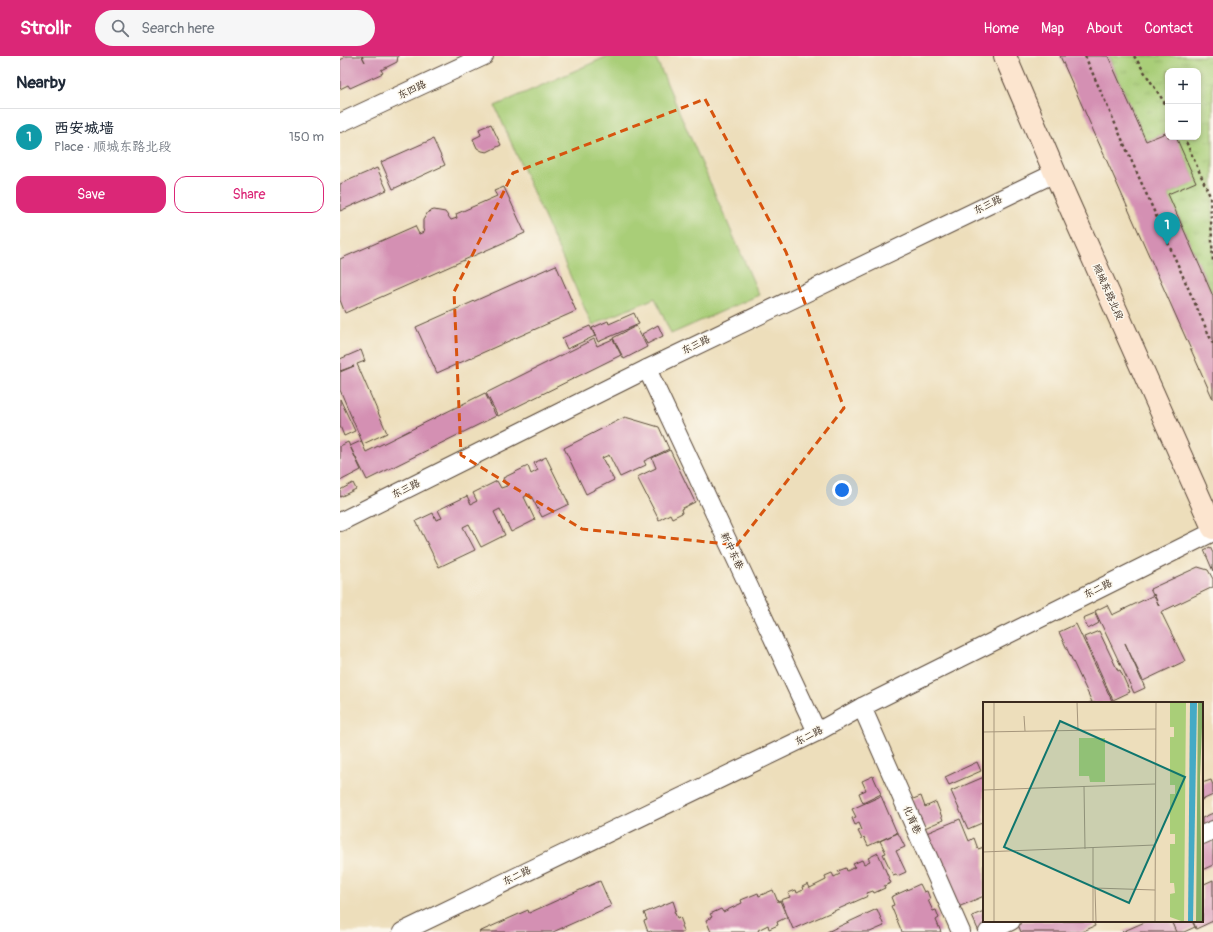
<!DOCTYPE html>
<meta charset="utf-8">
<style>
:root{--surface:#fff;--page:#f6f6f7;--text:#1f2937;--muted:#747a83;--line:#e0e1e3;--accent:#db2777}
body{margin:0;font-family:Pangolin,"LXGW WenKai TC",sans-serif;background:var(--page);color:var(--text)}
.controls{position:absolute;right:12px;top:12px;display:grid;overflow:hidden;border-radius:8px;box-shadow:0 2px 6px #0003}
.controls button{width:36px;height:36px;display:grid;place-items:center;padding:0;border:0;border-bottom:1px solid var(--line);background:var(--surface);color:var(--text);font:20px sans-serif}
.you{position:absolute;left:502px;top:434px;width:14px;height:14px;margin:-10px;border:3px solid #fff;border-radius:50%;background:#1a73e8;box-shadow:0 0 0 6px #1a73e833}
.badge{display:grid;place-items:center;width:26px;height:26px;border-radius:50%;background:var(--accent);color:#fff;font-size:13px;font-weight:700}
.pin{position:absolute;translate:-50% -33px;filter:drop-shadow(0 1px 2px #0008)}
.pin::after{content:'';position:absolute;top:21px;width:14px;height:12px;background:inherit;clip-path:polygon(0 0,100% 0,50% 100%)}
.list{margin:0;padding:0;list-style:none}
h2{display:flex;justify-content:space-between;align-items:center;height:52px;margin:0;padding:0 16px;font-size:17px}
h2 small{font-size:13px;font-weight:400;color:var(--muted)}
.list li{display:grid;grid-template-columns:26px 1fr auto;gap:12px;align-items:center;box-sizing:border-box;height:56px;padding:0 16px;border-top:1px solid var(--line)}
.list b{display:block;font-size:15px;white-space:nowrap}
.list p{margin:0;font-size:13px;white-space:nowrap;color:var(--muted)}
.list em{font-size:13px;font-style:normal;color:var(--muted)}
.actions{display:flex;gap:8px;padding:12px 16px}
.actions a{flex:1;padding:9px 0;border:1px solid var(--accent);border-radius:12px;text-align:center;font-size:14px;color:var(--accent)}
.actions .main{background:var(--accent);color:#fff}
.icon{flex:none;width:22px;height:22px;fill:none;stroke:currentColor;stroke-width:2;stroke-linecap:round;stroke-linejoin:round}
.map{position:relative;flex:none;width:873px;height:876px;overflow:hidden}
header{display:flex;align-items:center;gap:24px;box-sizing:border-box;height:56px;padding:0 20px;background:var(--accent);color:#fff}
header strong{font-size:19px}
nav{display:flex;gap:22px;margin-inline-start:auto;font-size:14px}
.search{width:280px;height:36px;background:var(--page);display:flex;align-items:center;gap:10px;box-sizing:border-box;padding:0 14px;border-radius:22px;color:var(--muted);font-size:15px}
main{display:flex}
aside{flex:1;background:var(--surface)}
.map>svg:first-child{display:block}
.park{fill:url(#park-tufts);stroke:#727c4b}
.pitch{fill:#a9ce78;stroke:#727c4b}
.building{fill:#d490b3}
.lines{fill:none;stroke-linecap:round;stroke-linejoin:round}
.street-casing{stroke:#564536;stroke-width:20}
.secondary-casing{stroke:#564536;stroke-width:24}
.path{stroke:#564536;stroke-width:2.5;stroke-dasharray:3 3;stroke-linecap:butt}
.street{stroke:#fff;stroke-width:18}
.secondary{stroke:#fce5cf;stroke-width:22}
.marked{fill:none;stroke:#d7540e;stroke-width:3;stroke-dasharray:8 5;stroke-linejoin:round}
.labels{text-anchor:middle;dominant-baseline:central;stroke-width:3;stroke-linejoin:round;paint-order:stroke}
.street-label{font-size:10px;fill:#3b2a1e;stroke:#fbf7ec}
.inset-road{fill:none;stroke:#a6967c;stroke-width:1}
.view{fill:#0f766e;fill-opacity:0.15;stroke:#0f766e;stroke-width:2}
.inset-edge{fill:none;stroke:#3b2a1e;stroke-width:2}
</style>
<header>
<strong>Strollr</strong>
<div class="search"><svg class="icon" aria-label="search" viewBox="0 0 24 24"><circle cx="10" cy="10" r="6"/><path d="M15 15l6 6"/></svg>Search here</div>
<nav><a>Home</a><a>Map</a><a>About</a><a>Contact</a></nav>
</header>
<main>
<aside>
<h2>Nearby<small></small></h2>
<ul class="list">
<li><span class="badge" style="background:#0f9aa8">1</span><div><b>西安城墙</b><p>Place · 顺城东路北段</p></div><em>150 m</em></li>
</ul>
<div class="actions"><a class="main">Save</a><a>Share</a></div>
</aside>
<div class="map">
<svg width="873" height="876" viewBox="0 0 873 876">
<defs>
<pattern id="park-tufts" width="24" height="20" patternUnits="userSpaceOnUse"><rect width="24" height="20" fill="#a9ce78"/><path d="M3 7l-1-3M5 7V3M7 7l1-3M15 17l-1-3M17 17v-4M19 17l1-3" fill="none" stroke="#92b167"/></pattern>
</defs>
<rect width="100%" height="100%" fill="#fbf7ec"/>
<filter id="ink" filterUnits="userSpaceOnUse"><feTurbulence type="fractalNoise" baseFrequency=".025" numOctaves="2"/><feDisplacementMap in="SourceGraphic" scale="8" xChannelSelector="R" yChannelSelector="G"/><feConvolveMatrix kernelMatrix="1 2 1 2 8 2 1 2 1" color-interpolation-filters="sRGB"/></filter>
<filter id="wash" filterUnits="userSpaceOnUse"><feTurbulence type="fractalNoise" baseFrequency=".012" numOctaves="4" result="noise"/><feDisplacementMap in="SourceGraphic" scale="16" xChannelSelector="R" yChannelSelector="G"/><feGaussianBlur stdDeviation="0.9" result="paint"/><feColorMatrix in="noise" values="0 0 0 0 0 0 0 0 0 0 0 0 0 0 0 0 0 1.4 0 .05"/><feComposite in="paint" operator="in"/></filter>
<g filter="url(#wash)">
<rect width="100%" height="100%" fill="#eddebb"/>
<path class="park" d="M 768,0 L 870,0 L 873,7 L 873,240 L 828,138 L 856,126 L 836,81 L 858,81 L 858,15 L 828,15 L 828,76 L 806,85 Z"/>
<path class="pitch" d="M 268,0 L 315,0 L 419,239 L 331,278 L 315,242 L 252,269 L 155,50 Z"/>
<g id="blocks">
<g class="building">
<path d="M 3,0 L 22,0 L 25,6 L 22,0 L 58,0 L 57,6 L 41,14 L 43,17 L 10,32 L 8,29 L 0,33 L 0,4 L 4,2 Z"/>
<path d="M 720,0 L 768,0 L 806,85 L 828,76 L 828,81 L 836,81 L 856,126 L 828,138 L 873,240 L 873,343 Z"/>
<path d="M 151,68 L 161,89 L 147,96 L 142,95 L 137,92 L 133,83 L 141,79 L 139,73 Z"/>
<path d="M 93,83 L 105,109 L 53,133 L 41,106 Z"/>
<path d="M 37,112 L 47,134 L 0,155 L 0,128 Z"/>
<path d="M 164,131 L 185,177 L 5,257 L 0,244 L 0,203 L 75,170 L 79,178 L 84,176 L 83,173 L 83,164 L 88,156 L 94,154 L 105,156 L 111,164 L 117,162 L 116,158 L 157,140 L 154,135 Z"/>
<path d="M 216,209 L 236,255 L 97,317 L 76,271 Z"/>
<path d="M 294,257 L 299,268 L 258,286 L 252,272 L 268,265 L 269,268 Z"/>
<path d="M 318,269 L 323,280 L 307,288 L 302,278 Z"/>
<path d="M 250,270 L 255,280 L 227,293 L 222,282 Z"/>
<path d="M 296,270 L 307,291 L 284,303 L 273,282 Z"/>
<path d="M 254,283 L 257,290 L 273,283 L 281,299 L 158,360 L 146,337 Z"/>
<path d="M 21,294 L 25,305 L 17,308 L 47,377 L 23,388 L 0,334 L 0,316 L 14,310 L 0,315 L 0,303 Z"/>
<path d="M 145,337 L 156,360 L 27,424 L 10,390 L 21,385 L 26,396 Z"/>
<path d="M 0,343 L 15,375 L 4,380 L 0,370 Z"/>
<path d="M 285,361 L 319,371 L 329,393 L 304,405 L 306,409 L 280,421 L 269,399 L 262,402 L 274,424 L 246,438 L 224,392 Z"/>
<path d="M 8,386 L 21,414 L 0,425 L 0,390 Z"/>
<path d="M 330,394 L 355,446 L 341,453 L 342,457 L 332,462 L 330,458 L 319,464 L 297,421 L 316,412 L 312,402 Z"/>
<path d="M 206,401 L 229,448 L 202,461 L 190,438 L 184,441 L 195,464 L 171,476 L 160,453 L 154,456 L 165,479 L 141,491 L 129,468 L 123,471 L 135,494 L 99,511 L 76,465 L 93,457 L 96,464 L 102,462 L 98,454 L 127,440 L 131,448 L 137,445 L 133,437 L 157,425 L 161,432 L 167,430 L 163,422 L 188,410 L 191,418 L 198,414 L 194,407 Z"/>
<path d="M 13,427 L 16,433 L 0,441 L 0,434 Z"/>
<path d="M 870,491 L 873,497 L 873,515 L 864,494 Z"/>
<path d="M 858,511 L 868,514 L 873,523 L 873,531 L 821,556 L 845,605 L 803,625 L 785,587 L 805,632 L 794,637 L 755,555 L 767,549 L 772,559 L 814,539 L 819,550 L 814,538 L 813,539 L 810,533 Z"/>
<path d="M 755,557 L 759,567 L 748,573 L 743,562 Z"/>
<path d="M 736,568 L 773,647 L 749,647 L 752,646 L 719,576 Z"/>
<path d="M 759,575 L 778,615 L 780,614 L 790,636 L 773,644 L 744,581 Z"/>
<path d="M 637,706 L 641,715 L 609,729 L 605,721 Z"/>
<path d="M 533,720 L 541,738 L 523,747 L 519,737 L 526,734 L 522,725 Z"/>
<path d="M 644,721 L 644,766 L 628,773 L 611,735 Z"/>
<path d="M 871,724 L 873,729 L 873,739 L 862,744 L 862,727 Z"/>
<path d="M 541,740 L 557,777 L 528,790 L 524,781 L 522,783 L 518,775 L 522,774 L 519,767 L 515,769 L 512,762 L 516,761 L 512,753 Z"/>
<path d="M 581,740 L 585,751 L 596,746 L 603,764 L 580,774 L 568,745 Z"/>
<path d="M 873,757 L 873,769 L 862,776 L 862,762 Z"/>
<path d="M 620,763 L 629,785 L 634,782 L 638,793 L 644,791 L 644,840 L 616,852 L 584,778 Z"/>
<path d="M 558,777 L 565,791 L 556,795 L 566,816 L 557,820 L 556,818 L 553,819 L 543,798 L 546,797 L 540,785 Z"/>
<path d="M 871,781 L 873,785 L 873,809 L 862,814 L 862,785 Z"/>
<path d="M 538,797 L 551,827 L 544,830 L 545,832 L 534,837 L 533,835 L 527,837 L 528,840 L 453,873 L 441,844 L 450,841 L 448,837 L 456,834 L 457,837 L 463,834 L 462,831 L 468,828 L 470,832 L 486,824 L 485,820 L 492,817 L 494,821 L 500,818 L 498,815 L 506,812 L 507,815 L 515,811 L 513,808 L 522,804 L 524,808 L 530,805 L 528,802 Z"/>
<path d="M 873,824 L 873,865 L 856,873 L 853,865 L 862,865 L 862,829 Z"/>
<path d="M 260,825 L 271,850 L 213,876 L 139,876 L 188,854 L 189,857 Z"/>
<path d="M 580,828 L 584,836 L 587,835 L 590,843 L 588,844 L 593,855 L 596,854 L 599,862 L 596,864 L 601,876 L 562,876 L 551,850 L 554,849 L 551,841 Z"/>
<path d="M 433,834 L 438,846 L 440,845 L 447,861 L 437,866 L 438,869 L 429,873 L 428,869 L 418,874 L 419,876 L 371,876 L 366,864 L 372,861 L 370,858 L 381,853 L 383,856 L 402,847 L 401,844 L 418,837 L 419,840 Z"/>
<path d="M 333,845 L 336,854 L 334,855 L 337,862 L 340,861 L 343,869 L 341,870 L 344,876 L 312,876 L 311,875 L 308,876 L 304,865 L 307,864 L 304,857 Z"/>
<path d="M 537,853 L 544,870 L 530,876 L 487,876 Z"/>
<path d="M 644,855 L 644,865 L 667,865 L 639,876 L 632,860 Z"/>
<path d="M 680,865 L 753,865 L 755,870 L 741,876 L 681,876 L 677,866 Z"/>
<path d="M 807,865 L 831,865 L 836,876 L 782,876 Z"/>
<path d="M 832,865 L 852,865 L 855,871 L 844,876 L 837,876 Z"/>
</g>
</g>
</g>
<g filter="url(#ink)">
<use href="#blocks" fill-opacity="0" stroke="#564536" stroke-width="1"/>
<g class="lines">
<defs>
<g id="street">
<path d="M 0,67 L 144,0"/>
<path d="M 307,313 L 477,676"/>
<path d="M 0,466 L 307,313 L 715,117"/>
<path d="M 522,651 L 621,876"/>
<path d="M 862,779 L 873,774"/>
<path d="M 62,876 L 477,676 L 522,651 L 873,476"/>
<path d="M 648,876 L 671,865"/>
</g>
<path id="secondary" d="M 665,0 L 715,117 L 873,472"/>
</defs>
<use href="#street" class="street-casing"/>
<use href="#secondary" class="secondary-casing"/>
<g class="path">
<path d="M 745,0 L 873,288"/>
<path d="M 794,0 L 828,52"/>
<path d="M 844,81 L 870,140 L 873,207"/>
</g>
<use href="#street" class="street"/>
<use href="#secondary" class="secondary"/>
</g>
</g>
<path class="marked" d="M 365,43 L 446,196 L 504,352 L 397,489 L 242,473 L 121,399 L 114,236 L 173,117 Z"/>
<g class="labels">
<g class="street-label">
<text transform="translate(72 34) rotate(-25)">东四路</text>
<text transform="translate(648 149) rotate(-26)">东三路</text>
<text transform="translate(768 236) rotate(66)">顺城东路北段</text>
<text transform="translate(356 289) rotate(-26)">东三路</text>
<text transform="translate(66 433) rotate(-26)">东三路</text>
<text transform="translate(392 495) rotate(65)">新中东巷</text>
<text transform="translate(758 533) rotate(-26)">东二路</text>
<text transform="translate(469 680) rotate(-27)">东二路</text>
<text transform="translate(572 764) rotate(66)">化育巷</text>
<text transform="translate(177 820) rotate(-26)">东二路</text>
</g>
</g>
<g transform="translate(643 646)">
<rect width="220" height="220" fill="#eddebb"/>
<path d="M 215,0 L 220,0 L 217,75 L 219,220 L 213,220 Z" fill="#86b168"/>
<path d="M 187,0 L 203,0 L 201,220 L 187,215 L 187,192 L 192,191 L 191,181 L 187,181 L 187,142 L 192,142 L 192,132 L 187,132 L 187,92 L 192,92 L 192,83 L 187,83 L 187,35 L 191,35 L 191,25 L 187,25 Z" fill="#a9ce78"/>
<path d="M 96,36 L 122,36 L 122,80 L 107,80 L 106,74 L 96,74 Z" fill="#a9ce78"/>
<path d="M 207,0 L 214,0 L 210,220 L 205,220 Z" fill="#45aac5"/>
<path class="inset-road" d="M 11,0 L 11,220M 94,0 L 95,28M 41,14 L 42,29M 0,30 L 173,27M 220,40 L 220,73M 101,84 L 102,147M 0,88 L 172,82M 0,150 L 172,143M 110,220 L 110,146M 113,220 L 112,186 L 172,188M 172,220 L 173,0"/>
<path class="view" d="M 77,19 L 202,75 L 146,201 L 21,145 Z"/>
<rect width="220" height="220" class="inset-edge"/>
</g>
</svg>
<div class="controls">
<button>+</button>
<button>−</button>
</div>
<div class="you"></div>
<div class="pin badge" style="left:827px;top:189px;background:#0f9aa8">1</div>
</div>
</main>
